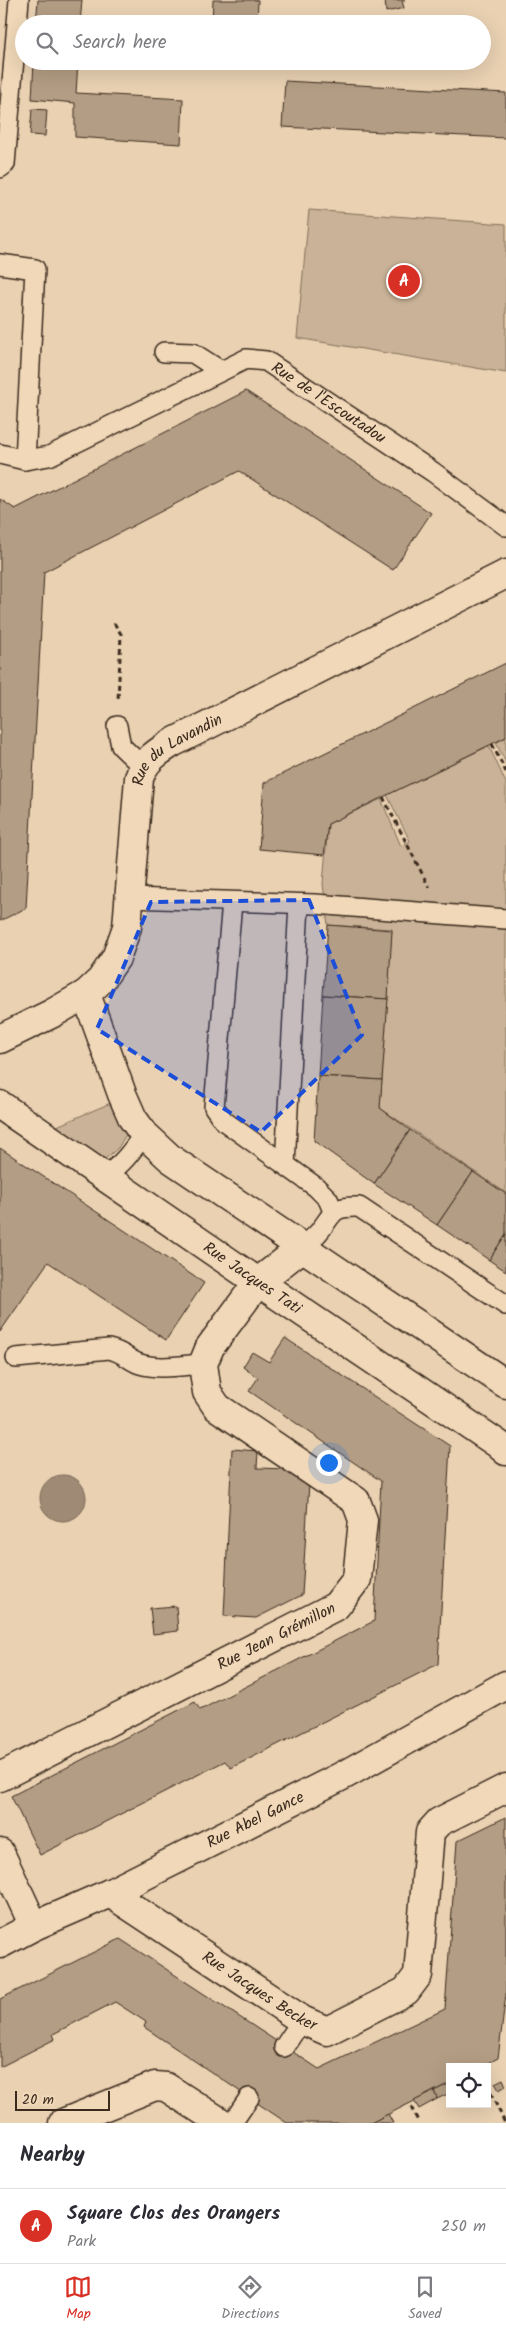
<!DOCTYPE html>
<meta charset="utf-8">
<style>
:root{--surface:#fff;--page:#f7f7f7;--text:#2b2b33;--muted:#7c7c81;--line:#e1e1e2;--accent:#d93025}
body{margin:0;font-family:Kalam,sans-serif;background:var(--page);color:var(--text)}
.controls{position:absolute;right:15px;bottom:15px;display:grid;overflow:hidden;border-radius:0px;box-shadow:0 5px 20px #0002}
.controls button{width:45px;height:45px;display:grid;place-items:center;padding:0;border:0;border-bottom:1px solid var(--line);background:var(--surface);color:var(--text);font:25px sans-serif}
.scale{position:absolute;left:15px;bottom:12px;width:95px;box-sizing:border-box;padding-left:5px;border:2px solid #3b2a1e;border-top:0;font-size:14px;line-height:18px;white-space:nowrap;color:#3b2a1e;-webkit-text-stroke:4px #f0d8b8;paint-order:stroke}
.you{position:absolute;left:328px;top:1462px;width:18px;height:18px;margin:-12px;border:4px solid #fff;border-radius:50%;background:#1a73e8;box-shadow:0 0 0 8px #1a73e833}
.badge{display:grid;place-items:center;width:32px;height:32px;border-radius:50%;background:var(--accent);color:#fff;font-size:16px;font-weight:700}
.pin{position:absolute;translate:-50% -50%;border:2px solid #fff;box-shadow:0 1px 5px #0006}
.list{margin:0;padding:0;list-style:none}
h2{display:flex;justify-content:space-between;align-items:center;height:65px;margin:0;padding:0 20px;font-size:21px}
h2 small{font-size:16px;font-weight:400;color:var(--muted)}
.list li{display:grid;grid-template-columns:32px 1fr auto;gap:15px;align-items:center;box-sizing:border-box;height:75px;padding:0 20px;border-top:1px solid var(--line)}
.list b{display:block;font-size:19px;white-space:nowrap}
.list p{margin:0;font-size:16px;white-space:nowrap;color:var(--muted)}
.list em{font-size:16px;font-style:normal;color:var(--muted)}
.icon{flex:none;width:28px;height:28px;fill:none;stroke:currentColor;stroke-width:2;stroke-linecap:round;stroke-linejoin:round}
.map{position:relative;flex:none;width:506px;height:2123px;overflow:hidden}
.search{position:absolute;background:var(--surface);box-shadow:0 5px 20px #0002;left:15px;right:15px;top:15px;height:55px;display:flex;align-items:center;gap:12px;box-sizing:border-box;padding:0 18px;border-radius:28px;color:var(--muted);font-size:19px}
.sheet{height:140px;background:var(--surface)}
nav{display:flex;justify-content:space-around;align-items:center;box-sizing:border-box;height:70px;border-top:1px solid var(--line);background:var(--surface);font-size:14px;color:var(--muted)}
nav a{display:grid;justify-items:center;gap:2px}
nav .on{color:var(--accent)}
.map>svg:first-child{display:block}
.green{fill:#c9b297;stroke:#826e5a}
.water{fill:#9f8b74;stroke:#776452}
.building{fill:#b39d84;stroke:#3b2a1e}
.lines{fill:none;stroke-linecap:round;stroke-linejoin:round}
.lane-casing{stroke:#3b2a1e;stroke-width:22}
.street-casing{stroke:#3b2a1e;stroke-width:31}
.path{stroke:#3b2a1e;stroke-width:3;stroke-dasharray:5 4;stroke-linecap:butt}
.lane{stroke:#f0d8b8;stroke-width:19}
.street{stroke:#f0d8b8;stroke-width:28}
.marked{fill:#1d4ed8;fill-opacity:0.2;stroke:#1d4ed8;stroke-width:4;stroke-dasharray:10 6;stroke-linejoin:round}
.labels{text-anchor:middle;dominant-baseline:central;stroke-width:4.5;stroke-linejoin:round;paint-order:stroke}
.street-label{font-size:16px;fill:#3b2a1e;stroke:#f0d8b8}
</style>
<div class="map">
<svg width="506" height="2123" viewBox="0 0 506 2123">
<rect width="100%" height="100%" fill="#e9d1b2"/>
<filter id="ink" filterUnits="userSpaceOnUse"><feTurbulence type="fractalNoise" baseFrequency=".02" numOctaves="2"/><feDisplacementMap in="SourceGraphic" scale="10" xChannelSelector="R" yChannelSelector="G"/><feConvolveMatrix kernelMatrix="1 2 1 2 8 2 1 2 1" color-interpolation-filters="sRGB"/></filter>
<g filter="url(#ink)">
<g class="green">
<path d="M 309,210 L 506,224 L 506,373 L 297,338 Z"/>
<path d="M 506,737 L 506,763 L 496,743 Z"/>
<path d="M 489,746 L 506,783 L 506,1193 L 380,1108 L 392,929 L 328,925 L 323,884 L 328,824 L 381,799 L 401,846 L 410,841 L 387,795 Z"/>
<path d="M 113,1102 L 127,1133 L 118,1148 L 104,1160 L 50,1129 Z"/>
</g>
<circle class="water" cx="63" cy="1498" r="23"/>
<g class="building">
<path d="M 38,0 L 82,0 L 80,24 L 36,24 Z"/>
<path d="M 213,0 L 258,0 L 257,24 L 212,24 Z"/>
<path d="M 385,0 L 405,0 L 402,1 L 404,8 L 386,12 Z"/>
<path d="M 34,61 L 78,61 L 76,93 L 183,99 L 181,144 L 75,137 L 75,103 L 32,99 Z"/>
<path d="M 285,81 L 506,93 L 506,138 L 282,127 Z"/>
<path d="M 32,109 L 47,110 L 45,136 L 30,135 Z"/>
<path d="M 246,391 L 431,513 L 393,570 L 239,471 L 44,572 L 26,908 L 0,921 L 0,499 L 15,509 Z"/>
<path d="M 506,663 L 506,737 L 328,824 L 324,855 L 259,849 L 264,783 Z"/>
<path d="M 328,925 L 392,930 L 388,999 L 323,995 Z"/>
<path d="M 323,995 L 388,999 L 382,1080 L 318,1076 Z"/>
<path d="M 318,1076 L 382,1080 L 380,1108 L 410,1130 L 374,1184 L 314,1141 Z"/>
<path d="M 410,1130 L 473,1172 L 437,1225 L 374,1184 Z"/>
<path d="M 0,1148 L 204,1283 L 166,1340 L 48,1262 L 0,1332 Z"/>
<path d="M 473,1172 L 506,1194 L 506,1234 L 489,1260 L 437,1225 Z"/>
<path d="M 506,1234 L 506,1271 L 489,1260 Z"/>
<path d="M 285,1338 L 450,1446 L 438,1664 L 231,1768 L 225,1761 L 40,1855 L 11,1796 L 195,1702 L 200,1710 L 374,1621 L 381,1481 L 249,1391 L 258,1378 L 243,1367 L 252,1352 L 269,1362 Z"/>
<path d="M 232,1449 L 258,1451 L 257,1468 L 287,1469 L 309,1483 L 302,1595 L 256,1618 L 224,1616 Z"/>
<path d="M 176,1606 L 178,1631 L 153,1634 L 150,1608 Z"/>
<path d="M 506,1817 L 506,1994 L 498,2058 L 481,2067 L 450,2067 L 450,2083 L 371,2123 L 287,2123 L 144,2027 L 146,2022 L 115,2002 L 53,2034 L 55,2039 L 0,2067 L 0,1999 L 120,1939 L 319,2069 L 445,2009 L 457,1841 Z"/>
<path d="M 503,2079 L 506,2086 L 499,2090 L 495,2083 Z"/>
<path d="M 450,2083 L 450,2093 L 437,2099 L 434,2091 Z"/>
<path d="M 434,2091 L 437,2099 L 419,2109 L 414,2101 Z"/>
<path d="M 388,2114 L 393,2123 L 371,2123 Z"/>
</g>
<g class="lines">
<defs>
<g id="lane">
<path d="M 0,168 L 5,164 L 19,0"/>
<path d="M 0,264 L 35,269 L 25,460"/>
<path d="M 164,352 L 193,353 L 221,371"/>
<path id="s1" d="M 0,454 L 25,460 L 49,456 L 246,359 L 266,361 L 433,472 L 506,526"/>
<path d="M 117,726 L 121,746 L 143,767"/>
<path d="M 129,898 L 315,904 L 506,919"/>
<path d="M 232,902 L 214,1107 L 224,1121 L 316,1187 L 328,1199 L 333,1211"/>
<path d="M 285,1165 L 299,904"/>
<path d="M 105,1176 C 122,1165 132,1151 144,1134"/>
<path d="M 303,1247 C 308,1243 313,1238 318,1233 C 334,1214 330,1206 359,1207 L 506,1305"/>
<path d="M 16,1358 L 109,1349 C 124,1352 128,1360 140,1364 C 159,1370 184,1365 203,1364"/>
<path d="M 284,2047 L 302,2020"/>
<path d="M 232,2123 L 249,2098"/>
</g>
<g id="street">
<path d="M 86,994 L 122,1094 L 133,1119 L 144,1134 L 171,1159 L 506,1384"/>
<path id="s2" d="M 0,1039 L 53,1013 L 86,994 L 101,980 L 116,958 L 127,927 L 139,778 C 145,760 156,753 172,743 L 506,574"/>
<path id="s3" d="M 0,1105 L 258,1282 L 498,1444 L 506,1451"/>
<path id="s4" d="M 0,1777 L 336,1606 L 357,1579 L 363,1520 L 356,1501 L 217,1407 L 207,1392 L 203,1364 L 210,1347 L 258,1282 L 303,1247"/>
<path d="M 0,1853 L 34,1926"/>
<path id="s5" d="M 110,1893 L 302,2020 L 327,2031 L 406,1991 L 418,1975 L 430,1832 L 439,1822 L 506,1788"/>
<path id="s6" d="M 0,1944 L 34,1926 L 110,1893 L 344,1775 L 506,1685"/>
<path d="M 63,2123 L 155,2086 L 166,2087 L 222,2123"/>
</g>
</defs>
<use href="#lane" class="lane-casing"/>
<use href="#street" class="street-casing"/>
<g class="path">
<path d="M 114,623 L 121,634 L 118,701"/>
<path d="M 492,744 L 506,772"/>
<path d="M 383,797 L 429,887"/>
<path d="M 487,2085 L 505,2123"/>
<path d="M 411,2107 L 419,2123"/>
</g>
<use href="#lane" class="lane"/>
<use href="#street" class="street"/>
</g>
</g>
<path class="marked" d="M 309,900 L 362,1035 L 261,1132 L 97,1029 L 151,902 Z"/>
<g class="labels">
<g class="street-label">
<text stroke="none"><textPath href="#s1" startOffset="365">Rue de l'Escoutadou</textPath></text>
<text stroke="none"><textPath href="#s2" startOffset="375">Rue du Lavandin</textPath></text>
<text stroke="none"><textPath href="#s3" startOffset="306">Rue Jacques Tati</textPath></text>
<text stroke="none"><textPath href="#s4" startOffset="310">Rue Jean Grémillon</textPath></text>
<text stroke="none"><textPath href="#s6" startOffset="284">Rue Abel Gance</textPath></text>
<text stroke="none"><textPath href="#s5" startOffset="179">Rue Jacques Becker</textPath></text>
</g>
</g>
</svg>
<div class="controls">
<button><svg class="icon" aria-label="locate" viewBox="0 0 24 24"><circle cx="12" cy="12" r="6"/><path d="M12 2v4M12 18v4M2 12h4M18 12h4"/></svg></button>
</div>
<div class="scale">20 m</div>
<div class="you"></div>
<div class="pin badge" style="left:404px;top:281px">A</div>
<div class="search"><svg class="icon" aria-label="search" viewBox="0 0 24 24"><circle cx="10" cy="10" r="6"/><path d="M15 15l6 6"/></svg>Search here</div>
</div>
<section class="sheet">
<h2>Nearby<small></small></h2>
<ul class="list">
<li><span class="badge">A</span><div><b>Square Clos des Orangers</b><p>Park</p></div><em>250 m</em></li>
</ul>
</section>
<nav>
<a class="on"><svg class="icon" aria-label="map" viewBox="0 0 24 24"><path d="M3 6l6-2 6 2 6-2v14l-6 2-6-2-6 2zM9 4v14M15 6v14"/></svg>Map</a>
<a><svg class="icon" aria-label="directions" viewBox="0 0 24 24"><path d="M12 3l9 9-9 9-9-9zM9 14v-3h6M13 9l2 2-2 2"/></svg>Directions</a>
<a><svg class="icon" aria-label="saved" viewBox="0 0 24 24"><path d="M7 4h10v16l-5-4-5 4z"/></svg>Saved</a>
</nav>
